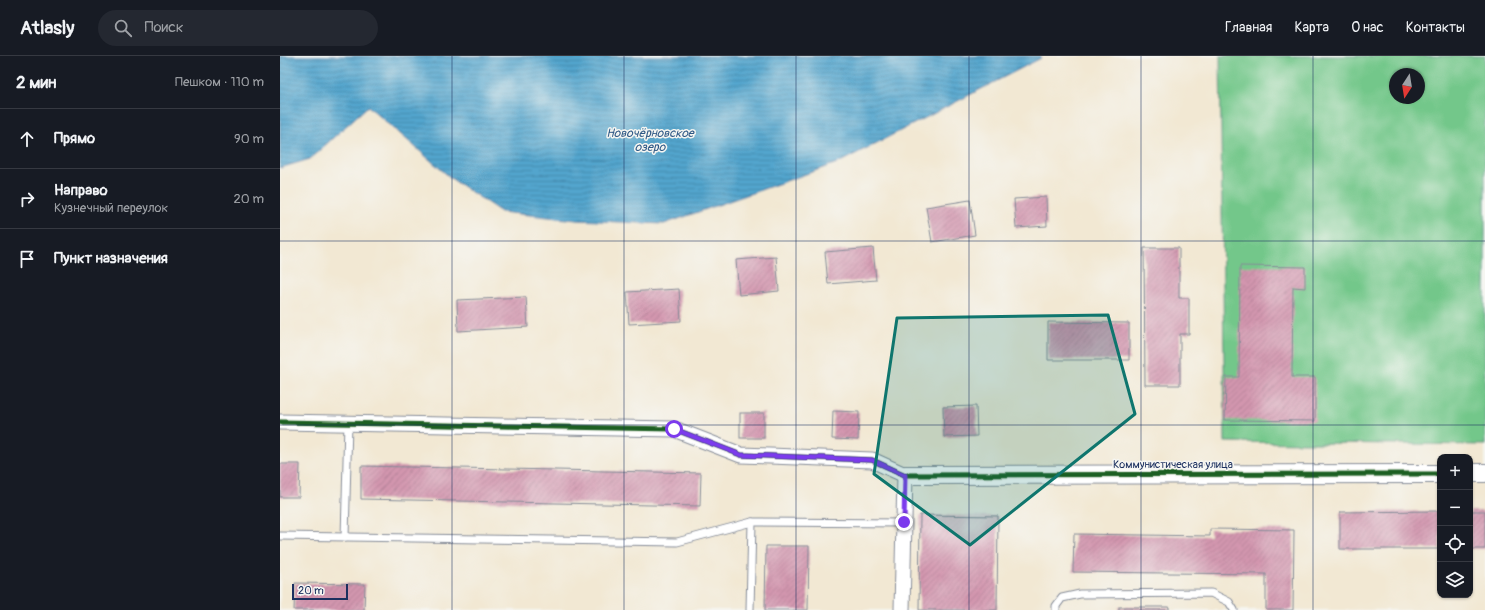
<!DOCTYPE html>
<html lang="ru">
<meta charset="utf-8">
<style>
:root{--surface:#171b24;--page:#242831;--text:#f1f3f6;--muted:#9ea1a6;--line:#363941}
body{margin:0;font-family:Pangolin,sans-serif;background:var(--page);color:var(--text)}
.controls{position:absolute;right:12px;bottom:12px;display:grid;overflow:hidden;border-radius:8px;box-shadow:0 1px 3px #0004}
.controls button{width:36px;height:36px;display:grid;place-items:center;padding:0;border:0;border-bottom:1px solid var(--line);background:var(--surface);color:var(--text);font:20px sans-serif}
.compass{position:absolute;left:1109px;top:12px;width:36px;height:36px;border-radius:50%;background:var(--surface);box-shadow:0 1px 3px #0004;rotate:192deg}
.scale{position:absolute;left:12px;bottom:10px;width:56px;box-sizing:border-box;padding-left:4px;border:2px solid #1b2f5e;border-top:0;font-size:11px;line-height:14px;white-space:nowrap;color:#1b2f5e;-webkit-text-stroke:3px #f6f6f2;paint-order:stroke}
.stop{position:absolute;width:12px;height:12px;margin:-9px;border:3px solid #7c3aed;border-radius:50%;background:#fff}
.stop.end{background:#7c3aed;border-color:#fff;box-shadow:0 1px 4px #0008}
.list{margin:0;padding:0;list-style:none}
h2{display:flex;justify-content:space-between;align-items:center;height:52px;margin:0;padding:0 16px;font-size:17px}
h2 small{font-size:13px;font-weight:400;color:var(--muted)}
.list li{display:grid;grid-template-columns:26px 1fr auto;gap:12px;align-items:center;box-sizing:border-box;height:60px;padding:0 16px;border-top:1px solid var(--line)}
.list b{display:block;font-size:15px;white-space:nowrap}
.list p{margin:0;font-size:13px;white-space:nowrap;color:var(--muted)}
.list em{font-size:13px;font-style:normal;color:var(--muted)}
.icon{flex:none;width:22px;height:22px;fill:none;stroke:currentColor;stroke-width:2;stroke-linecap:round;stroke-linejoin:round}
.map{position:relative;flex:none;width:1205px;height:554px;overflow:hidden}
header{display:flex;align-items:center;gap:24px;box-sizing:border-box;height:56px;padding:0 20px;background:var(--surface);border-bottom:1px solid var(--line)}
header strong{font-size:19px}
nav{display:flex;gap:22px;margin-inline-start:auto;font-size:14px}
.search{width:280px;height:36px;background:var(--page);display:flex;align-items:center;gap:10px;box-sizing:border-box;padding:0 14px;border-radius:22px;color:var(--muted);font-size:15px}
main{display:flex}
aside{flex:1;background:var(--surface)}
.map>svg:first-child{display:block}
.green{fill:#73c78a;stroke:#477b74;fill-rule:evenodd}
.water{fill:url(#water-rules);stroke:#366a96}
.building{fill:url(#building-hatch)}
.lines{fill:none;stroke-linecap:round;stroke-linejoin:round}
.service-casing{stroke:#868c98;stroke-width:9}
.minor-casing{stroke:#868c98;stroke-width:17}
.tertiary-casing{stroke:#868c98;stroke-width:20}
.service{stroke:#fff;stroke-width:7}
.minor{stroke:#fff;stroke-width:15}
.tertiary{stroke:#fff;stroke-width:18}
.cycleway-casing{stroke:#f6f6f2;stroke-width:8}
.cycleway{stroke:#1b5e20;stroke-width:5}
.route{stroke:#7c3aed;stroke-width:5}
.marked{fill:#0f766e;fill-opacity:0.2;stroke:#0f766e;stroke-width:3;stroke-linejoin:round}
.grid{fill:none;stroke:#1b2f5e;stroke-width:1;stroke-opacity:0.55}
.labels{text-anchor:middle;dominant-baseline:central;stroke-width:3;stroke-linejoin:round;paint-order:stroke}
.street-label{font-size:11px;fill:#1b2f5e;stroke:#f6f6f2}
.water-label{font-size:12px;font-style:italic;fill:#2e5885;stroke:#f6f6f2}
</style>
<header>
<strong>Atlasly</strong>
<div class="search"><svg class="icon" aria-label="search" viewBox="0 0 24 24"><circle cx="10" cy="10" r="6"/><path d="M15 15l6 6"/></svg>Поиск</div>
<nav><a>Главная</a><a>Карта</a><a>О нас</a><a>Контакты</a></nav>
</header>
<main>
<aside>
<h2>2 мин<small>Пешком · 110 m</small></h2>
<ul class="list">
<li><svg class="icon" aria-label="ahead" viewBox="0 0 24 24"><path d="M12 20V5M6 11l6-6 6 6"/></svg><div><b>Прямо</b></div><em>90 m</em></li>
<li><svg class="icon" aria-label="right" viewBox="0 0 24 24"><path d="M7 20v-9h11M14 6l5 5-5 5"/></svg><div><b>Направо</b><p>Кузнечный переулок</p></div><em>20 m</em></li>
<li><svg class="icon" aria-label="arrive" viewBox="0 0 24 24"><path d="M6 21V4h12l-3 4 3 4H6"/></svg><div><b>Пункт назначения</b></div></li>
</ul>
</aside>
<div class="map">
<svg width="1205" height="554" viewBox="0 0 1205 554">
<defs>
<pattern id="water-rules" width="6" height="5" patternUnits="userSpaceOnUse"><rect width="6" height="5" fill="#52a5cd"/><path d="M0 2.5h6" fill="none" stroke="#4387aa"/></pattern>
<pattern id="building-hatch" width="6" height="6" patternUnits="userSpaceOnUse"><rect width="6" height="6" fill="#d396af"/><path d="M-1 1l2-2M0 6l6-6M5 7l2-2" fill="none" stroke="#aa7b92"/></pattern>
</defs>
<rect width="100%" height="100%" fill="#f6f6f2"/>
<filter id="ink" filterUnits="userSpaceOnUse"><feTurbulence type="fractalNoise" baseFrequency=".025" numOctaves="2"/><feDisplacementMap in="SourceGraphic" scale="8" xChannelSelector="R" yChannelSelector="G"/><feConvolveMatrix kernelMatrix="1 2 1 2 8 2 1 2 1" color-interpolation-filters="sRGB"/></filter>
<filter id="wash" filterUnits="userSpaceOnUse"><feTurbulence type="fractalNoise" baseFrequency=".012" numOctaves="4" result="noise"/><feDisplacementMap in="SourceGraphic" scale="16" xChannelSelector="R" yChannelSelector="G"/><feGaussianBlur stdDeviation="0.9" result="paint"/><feColorMatrix in="noise" values="0 0 0 0 0 0 0 0 0 0 0 0 0 0 0 0 0 1.4 0 .05"/><feComposite in="paint" operator="in"/></filter>
<g filter="url(#wash)">
<rect width="100%" height="100%" fill="#f2e8d3"/>
<path class="green" d="M 940,0 L 1205,0 L 1205,389 L 945,386 ZM 1115,18 L 1139,18 L 1139,42 L 1115,42 Z"/>
<path class="water" d="M 0,0 L 761,0 L 761,2 L 560,106 L 384,168 L 297,164 L 221,156 L 172,123 L 88,50 L 30,103 L 0,112 Z"/>
<g id="blocks">
<g class="building">
<path d="M 766,141 L 767,170 L 736,172 L 734,143 Z"/>
<path d="M 690,144 L 695,179 L 652,186 L 646,151 Z"/>
<path d="M 593,192 L 596,224 L 548,228 L 545,196 Z"/>
<path d="M 864,192 L 899,192 L 899,242 L 909,242 L 909,278 L 900,278 L 900,329 L 865,329 Z"/>
<path d="M 496,201 L 499,235 L 459,239 L 456,204 Z"/>
<path d="M 960,210 L 1025,211 L 1025,232 L 1013,231 L 1012,321 L 1035,321 L 1035,365 L 945,364 L 946,321 L 959,321 Z"/>
<path d="M 399,233 L 401,265 L 349,268 L 347,236 Z"/>
<path d="M 246,241 L 248,271 L 178,275 L 177,244 Z"/>
<path d="M 768,266 L 849,267 L 849,304 L 768,304 Z"/>
<path d="M 696,350 L 697,380 L 664,381 L 663,351 Z"/>
<path d="M 553,355 L 579,356 L 578,384 L 552,383 Z"/>
<rect x="460" y="357" width="24" height="25"/>
<path d="M 0,408 L 20,408 L 19,441 L 0,441 Z"/>
<path d="M 81,410 L 421,417 L 420,450 L 81,443 Z"/>
<path d="M 1160,455 L 1160,493 L 1060,493 L 1060,456 Z"/>
<rect x="1190" y="455" width="15" height="38"/>
<path d="M 640,459 L 718,460 L 717,554 L 639,554 Z"/>
<path d="M 930,473 L 1014,474 L 1013,554 L 986,554 L 986,518 L 793,516 L 794,478 L 930,480 Z"/>
<path d="M 486,490 L 529,490 L 528,554 L 485,554 Z"/>
<path d="M 15,527 L 85,528 L 84,554 L 14,554 Z"/>
<rect x="839" y="551" width="50" height="3"/>
</g>
</g>
</g>
<g filter="url(#ink)">
<use href="#blocks" fill-opacity="0" stroke="#868c98" stroke-width="1"/>
<g class="lines">
<defs>
<g id="service">
<path d="M 0,480 L 397,486 L 472,466 L 624,467"/>
<path d="M 65,481 L 68,367"/>
<path d="M 470,554 L 472,466"/>
<path d="M 776,554 L 776,550 L 782,542 L 800,538 L 931,537 L 949,546 L 954,554"/>
</g>
<path id="minor" d="M 0,366 L 394,373 L 461,399 L 592,404 L 625,419 L 622,554"/>
<g id="tertiary">
<path d="M 1190,417 L 1205,417"/>
<path d="M 625,419 L 1160,418"/>
</g>
</defs>
<use href="#service" class="service-casing"/>
<use href="#minor" class="minor-casing"/>
<use href="#tertiary" class="tertiary-casing"/>
<use href="#service" class="service"/>
<use href="#minor" class="minor"/>
<use href="#tertiary" class="tertiary"/>
<defs>
<path id="cycleway" d="M 0,366 L 394,373 L 461,399 L 592,404 L 625,419 L 1160,418"/>
</defs>
<use href="#cycleway" class="cycleway-casing"/>
<use href="#cycleway" class="cycleway"/>
</g>
</g>
<g class="lines" filter="url(#ink)">
<path class="route" d="M 394,373 L 461,399 L 592,404 L 625,419 L 624,466"/>
</g>
<path class="marked" d="M 828,259 L 855,358 L 690,489 L 594,418 L 617,262 Z"/>
<path class="grid" d="M 172,0 L 172,554M 344,0 L 344,554M 516,0 L 516,554M 689,0 L 689,554M 861,0 L 861,554M 1033,0 L 1033,554M 0,185 L 1205,185M 0,369 L 1205,369"/>
<g class="labels">
<g class="street-label">
<text x="893" y="408">Коммунистическая улица</text>
</g>
<g class="water-label">
<text x="370" y="77">Новочёрновское<tspan x="370" dy="14">озеро</tspan></text>
</g>
</g>
</svg>
<div class="controls">
<button>+</button>
<button>−</button>
<button><svg class="icon" aria-label="locate" viewBox="0 0 24 24"><circle cx="12" cy="12" r="6"/><path d="M12 2v4M12 18v4M2 12h4M18 12h4"/></svg></button>
<button><svg class="icon" aria-label="layers" viewBox="0 0 24 24"><path d="M12 4l9 5-9 5-9-5zM3 14l9 5 9-5"/></svg></button>
</div>
<svg class="compass" viewBox="-18 -18 36 36"><path d="M0-13l5 13h-10z" fill="#e53935"/><path d="M0 13l5-13h-10z" fill="#9ea1a6"/></svg>
<div class="scale">20 m</div>
<div class="stop" style="left:394px;top:373px"></div>
<div class="stop end" style="left:624px;top:466px"></div>
</div>
</main>
